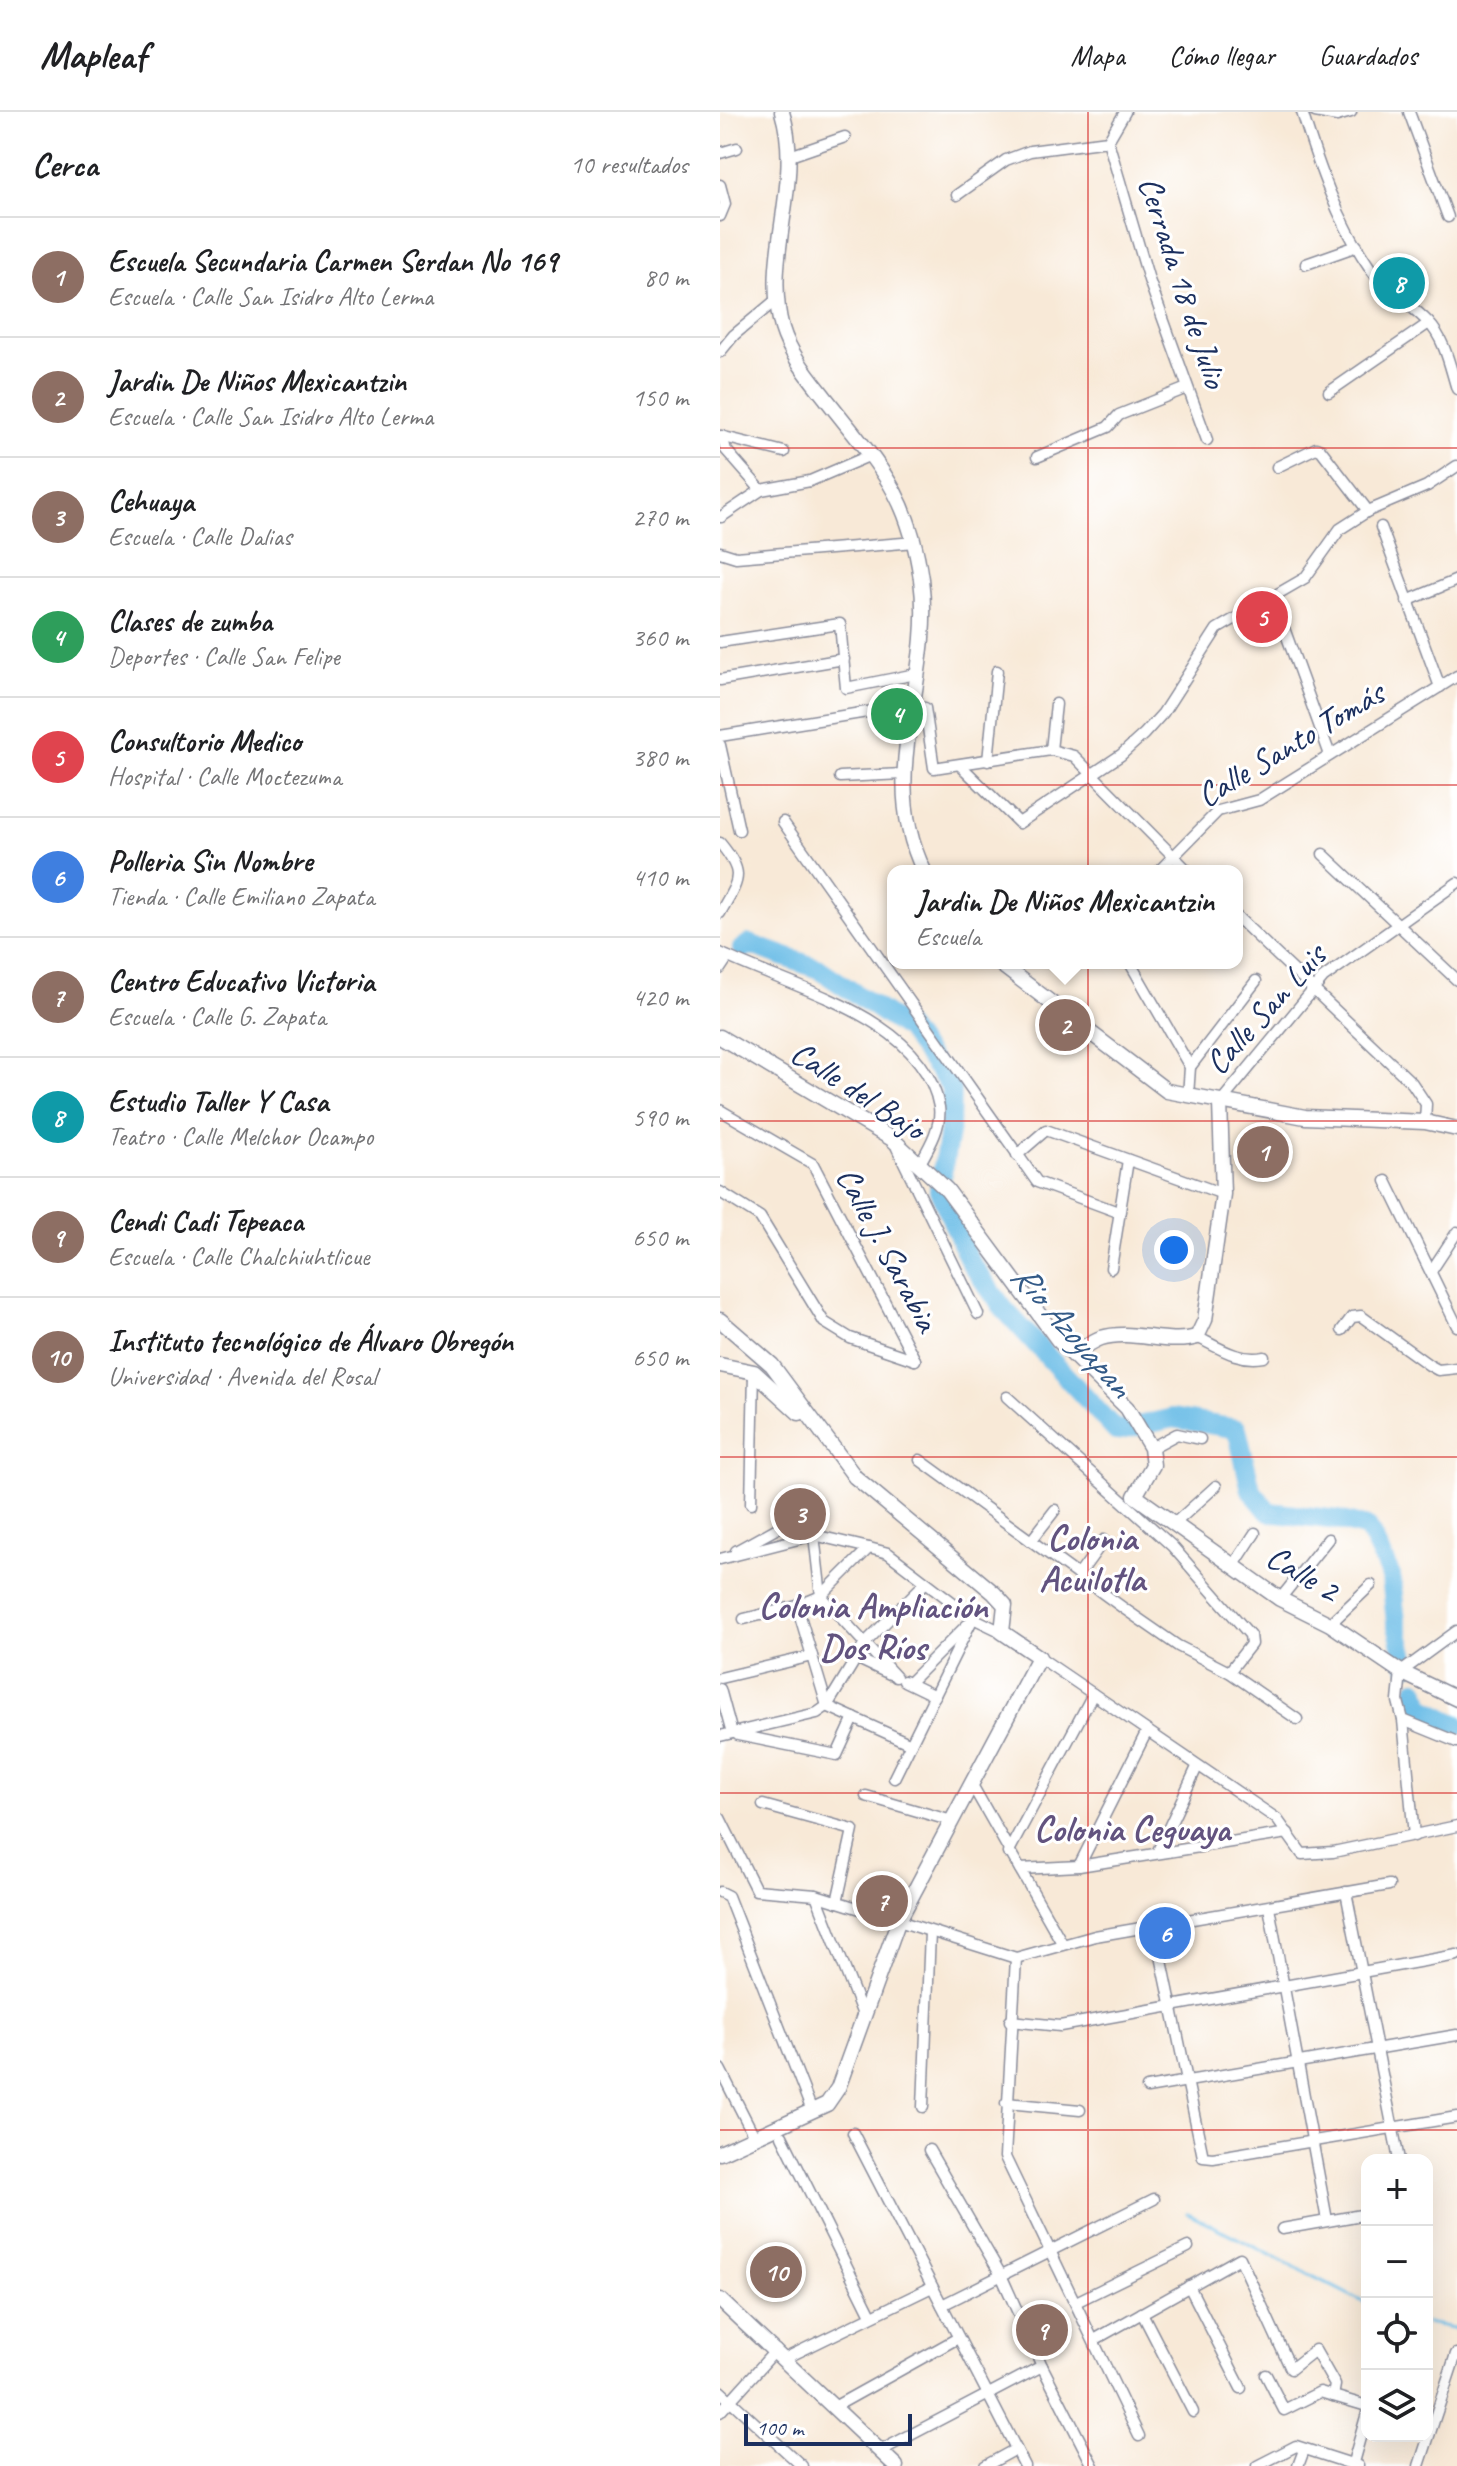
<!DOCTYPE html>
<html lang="es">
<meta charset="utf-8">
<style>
:root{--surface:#fff;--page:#f6f6f6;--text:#202124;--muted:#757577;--line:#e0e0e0;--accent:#1f6fb2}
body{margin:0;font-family:Caveat,sans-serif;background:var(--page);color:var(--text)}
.controls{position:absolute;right:24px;bottom:24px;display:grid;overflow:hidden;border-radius:16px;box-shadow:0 8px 32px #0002}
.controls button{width:72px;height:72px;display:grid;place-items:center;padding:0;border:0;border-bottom:2px solid var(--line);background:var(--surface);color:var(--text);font:40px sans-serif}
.scale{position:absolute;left:24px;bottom:20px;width:168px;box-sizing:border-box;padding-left:8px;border:4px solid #1b2f5e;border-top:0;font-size:22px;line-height:28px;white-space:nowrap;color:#1b2f5e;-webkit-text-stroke:6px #fff;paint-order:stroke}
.you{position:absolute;left:454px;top:1138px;width:28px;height:28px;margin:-20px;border:6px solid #fff;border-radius:50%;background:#1a73e8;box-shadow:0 0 0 12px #1a73e833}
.badge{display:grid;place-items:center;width:52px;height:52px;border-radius:50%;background:var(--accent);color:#fff;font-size:26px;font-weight:700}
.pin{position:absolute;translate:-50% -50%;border:4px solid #fff;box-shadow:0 2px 8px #0006}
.popup{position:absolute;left:167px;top:753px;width:356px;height:104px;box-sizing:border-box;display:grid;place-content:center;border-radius:16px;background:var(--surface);filter:drop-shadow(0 2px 6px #0005);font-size:26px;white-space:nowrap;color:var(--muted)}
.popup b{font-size:30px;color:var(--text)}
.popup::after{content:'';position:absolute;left:50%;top:100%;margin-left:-16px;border:16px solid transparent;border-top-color:var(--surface)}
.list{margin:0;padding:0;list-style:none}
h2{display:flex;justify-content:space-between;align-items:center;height:104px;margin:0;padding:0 32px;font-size:34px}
h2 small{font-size:26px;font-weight:400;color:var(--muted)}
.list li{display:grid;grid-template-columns:52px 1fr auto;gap:24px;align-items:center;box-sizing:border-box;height:120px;padding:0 32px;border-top:2px solid var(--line)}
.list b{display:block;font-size:30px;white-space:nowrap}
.list p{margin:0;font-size:26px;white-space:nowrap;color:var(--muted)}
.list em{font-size:26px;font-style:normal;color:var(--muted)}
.icon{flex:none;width:44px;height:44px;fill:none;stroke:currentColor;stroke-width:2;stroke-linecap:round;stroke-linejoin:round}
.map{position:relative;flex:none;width:737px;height:2354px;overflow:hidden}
header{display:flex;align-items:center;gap:48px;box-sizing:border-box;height:112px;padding:0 40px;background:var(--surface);border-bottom:2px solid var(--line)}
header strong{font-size:38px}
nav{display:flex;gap:44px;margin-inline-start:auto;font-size:28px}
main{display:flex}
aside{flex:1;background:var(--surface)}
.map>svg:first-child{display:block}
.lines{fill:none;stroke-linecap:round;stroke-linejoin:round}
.stream{stroke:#6cbde7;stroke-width:3}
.river{stroke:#6cbde7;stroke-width:20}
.street-casing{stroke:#8a8c9a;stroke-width:13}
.secondary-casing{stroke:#8a8c9a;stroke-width:17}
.street{stroke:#fff;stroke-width:10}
.secondary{stroke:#fff;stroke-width:14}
.grid{fill:none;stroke:#d62828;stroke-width:2;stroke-opacity:0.55}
.labels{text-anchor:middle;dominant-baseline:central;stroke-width:6;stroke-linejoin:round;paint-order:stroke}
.street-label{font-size:34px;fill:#1b2f5e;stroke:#fff}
.water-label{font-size:36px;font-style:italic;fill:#335a87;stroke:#fff}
.neighbourhood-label{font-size:36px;font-weight:bold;fill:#62537f;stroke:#fff}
</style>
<header>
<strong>Mapleaf</strong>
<nav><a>Mapa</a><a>Cómo llegar</a><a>Guardados</a></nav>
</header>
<main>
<aside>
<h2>Cerca<small>10 resultados</small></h2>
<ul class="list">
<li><span class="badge" style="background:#8d6e63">1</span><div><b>Escuela Secundaria Carmen Serdan No 169</b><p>Escuela · Calle San Isidro Alto Lerma</p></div><em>80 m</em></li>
<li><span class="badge" style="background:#8d6e63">2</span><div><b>Jardin De Niños Mexicantzin</b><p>Escuela · Calle San Isidro Alto Lerma</p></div><em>150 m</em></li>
<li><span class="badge" style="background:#8d6e63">3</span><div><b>Cehuaya</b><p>Escuela · Calle Dalias</p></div><em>270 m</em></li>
<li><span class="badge" style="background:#2e9e5b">4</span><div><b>Clases de zumba</b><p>Deportes · Calle San Felipe</p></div><em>360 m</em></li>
<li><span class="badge" style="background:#e0444e">5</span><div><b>Consultorio Medico</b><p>Hospital · Calle Moctezuma</p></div><em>380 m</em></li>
<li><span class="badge" style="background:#3f7fe0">6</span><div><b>Polleria Sin Nombre</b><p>Tienda · Calle Emiliano Zapata</p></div><em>410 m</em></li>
<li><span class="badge" style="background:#8d6e63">7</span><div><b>Centro Educativo Victoria</b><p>Escuela · Calle G. Zapata</p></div><em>420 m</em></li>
<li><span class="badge" style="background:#0f9aa8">8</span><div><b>Estudio Taller Y Casa</b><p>Teatro · Calle Melchor Ocampo</p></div><em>590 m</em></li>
<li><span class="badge" style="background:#8d6e63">9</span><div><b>Cendi Cadi Tepeaca</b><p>Escuela · Calle Chalchiuhtlicue</p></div><em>650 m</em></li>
<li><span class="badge" style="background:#8d6e63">10</span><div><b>Instituto tecnológico de Álvaro Obregón</b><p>Universidad · Avenida del Rosal</p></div><em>650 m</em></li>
</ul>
</aside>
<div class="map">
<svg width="737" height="2354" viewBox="0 0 737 2354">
<rect width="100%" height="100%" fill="#fff"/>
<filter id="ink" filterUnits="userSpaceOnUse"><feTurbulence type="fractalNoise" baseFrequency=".0125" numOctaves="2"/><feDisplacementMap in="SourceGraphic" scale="16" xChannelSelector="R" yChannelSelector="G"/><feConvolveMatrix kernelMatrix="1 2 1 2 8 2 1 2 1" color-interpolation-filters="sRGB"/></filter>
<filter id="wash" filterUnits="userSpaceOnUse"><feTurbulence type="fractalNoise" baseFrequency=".006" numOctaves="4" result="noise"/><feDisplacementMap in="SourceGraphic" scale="32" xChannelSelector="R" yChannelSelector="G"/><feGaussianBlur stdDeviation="1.8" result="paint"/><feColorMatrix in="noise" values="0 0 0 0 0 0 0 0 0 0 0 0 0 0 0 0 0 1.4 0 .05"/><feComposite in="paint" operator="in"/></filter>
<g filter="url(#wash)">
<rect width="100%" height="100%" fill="#f8e9d7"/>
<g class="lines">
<g class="stream">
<path d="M 468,2101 L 647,2192"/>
<path d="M 707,2211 L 737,2217"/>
</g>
<g class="river">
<path d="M 22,837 L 29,832 L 99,857 L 187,917 L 231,975 L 230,1015 L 219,1078 L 250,1150 L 284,1197 L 396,1319 L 453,1306 L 517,1317 L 531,1378 L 549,1400 L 618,1408 L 648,1416 L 671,1464 L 676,1510 L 687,1553"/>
<path d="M 696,1578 L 702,1595 L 737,1613"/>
</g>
</g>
</g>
<g filter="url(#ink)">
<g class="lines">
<defs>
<g id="street">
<path d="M 582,0 C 599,55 617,108 650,156 C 665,178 690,191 708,210 C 725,227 730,255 737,277"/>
<path d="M 595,0 L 617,4 L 631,0"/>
<path d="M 689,0 L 728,105"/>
<path d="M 388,29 L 429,168 L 487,328"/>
<path d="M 0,41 L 17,36"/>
<path d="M 67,45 L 125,25"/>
<path d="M 0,73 L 5,92 L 0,104"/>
<path d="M 237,83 L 286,48 L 310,39 L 388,29 L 405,0"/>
<path d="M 586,152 L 637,134"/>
<path d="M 0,240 L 14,223 L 56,188"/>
<path d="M 609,280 L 709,211"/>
<path d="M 0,324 L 64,340"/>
<path d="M 2,324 L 6,338 L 41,378"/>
<path d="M 317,345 L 388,315 L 399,303 L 467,276"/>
<path d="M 557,355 L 596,336 L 601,338 L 648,399"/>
<path d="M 1,405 L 41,378 L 90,369 L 151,343"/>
<path d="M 661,415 L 720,575"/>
<path d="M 0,440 L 16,445 L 195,430"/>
<path d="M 553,486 L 610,643"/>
<path d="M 687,489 L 737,468"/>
<path d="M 0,530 L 120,512 L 126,576 L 196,562"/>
<path d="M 0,568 L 124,547"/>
<path d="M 0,624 L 190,593 L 205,596 L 214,656 L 331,638 L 354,644 L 468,759"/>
<path d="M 0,633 L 19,718"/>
<path d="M 331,638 L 336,592"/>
<path d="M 268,649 L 277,559"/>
<path d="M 240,653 L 299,711 L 401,643 L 424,622 L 443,601 L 497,517 L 585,466 L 620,417 L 648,399 L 707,374 L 737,354"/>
<path d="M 120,665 L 183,662"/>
<path d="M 63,710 L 317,1070 L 398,1100"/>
<path d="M 0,731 C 26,763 19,767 0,801"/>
<path d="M 603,742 L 737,868"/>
<path d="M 439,759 L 498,699 L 539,688 L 737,564"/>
<path d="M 517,805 L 692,971 L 706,992 L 705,1010"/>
<path d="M 0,841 C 70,876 203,904 219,995 C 222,1015 208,1037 199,1053"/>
<path d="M 410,851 L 470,955 L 468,984"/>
<path d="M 0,857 L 8,845"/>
<path d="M 470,955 L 536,869"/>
<path d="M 500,991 L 603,866 L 737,771"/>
<path d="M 0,998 L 93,1052 L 195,1248"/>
<path d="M 177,1036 L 258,1202"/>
<path d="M 297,1043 L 326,1018 L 503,1082"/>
<path d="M 666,1069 L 737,1214"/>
<path d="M 0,1080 L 40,1105 L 104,1210 L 130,1226 L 195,1248"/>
<path d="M 391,1156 L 408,1048"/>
<path d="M 712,1158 L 737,1120"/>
<path d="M 622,1218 L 632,1205 L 641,1204 L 709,1253 L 718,1258 L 737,1256"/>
<path d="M 477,1225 C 499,1236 519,1250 544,1245"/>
<path d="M 287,1285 L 452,1434 L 530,1523 L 531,1532 L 509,1560"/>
<path d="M 431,1336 L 457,1322 L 480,1327"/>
<path d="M 200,1348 L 406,1498 L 458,1534 L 509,1560 L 577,1607"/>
<path d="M 31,1392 L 34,1260"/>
<path d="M 454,1412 L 496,1374"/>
<path d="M 311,1429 L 335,1398"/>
<path d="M 16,1439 L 63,1413 L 94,1423 L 101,1484 L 176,1565"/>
<path d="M 0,1447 L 94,1423 L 149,1436 L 168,1441 L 253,1506 L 282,1520"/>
<path d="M 514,1453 L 535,1421"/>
<path d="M 358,1464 L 384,1428"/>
<path d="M 560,1487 L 608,1427"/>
<path d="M 24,1507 L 77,1494"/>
<path d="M 610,1512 L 651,1473"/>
<path d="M 737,1519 L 681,1560 L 678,1589 L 683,1608 L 737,1630"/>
<path d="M 134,1545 L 170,1562"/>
<path d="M 319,1545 L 557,1707 L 582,1742 L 613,1740 L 737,1714"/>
<path d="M 0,1566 L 92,1544"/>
<path d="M 184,1569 L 215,1584"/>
<path d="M 189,1571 L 247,1513"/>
<path d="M 0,1577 L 12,1621"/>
<path d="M 107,1594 L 77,1494 L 101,1484 L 149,1436"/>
<path d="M 107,1594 L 191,1632"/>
<path d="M 683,1608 L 694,1724"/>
<path d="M 18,1623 L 117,1643 L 134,1606"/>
<path d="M 0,1624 L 97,1601 L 107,1594 L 146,1530 L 205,1471"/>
<path d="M 174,1666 L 253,1506"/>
<path d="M 252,1673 L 342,1831"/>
<path d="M 146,1684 L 232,1709"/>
<path d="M 43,1693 L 133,1718 L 117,1790"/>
<path d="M 0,1706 L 36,1778 L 96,1783 L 296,1846 L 375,1824 L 669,1773"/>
<path d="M 288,1741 L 373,1582"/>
<path d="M 437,1741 L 477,1655"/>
<path d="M 359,1754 L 426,1621"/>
<path d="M 300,1757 L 359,1754 L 568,1721"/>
<path d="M 0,1780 L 8,1784 L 92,1999"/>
<path d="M 626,1780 L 679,2048"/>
<path d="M 96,1783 L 143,1903"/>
<path d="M 549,1795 L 607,2108"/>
<path d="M 435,1815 L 483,2045 L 493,2046 L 737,2005"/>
<path d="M 296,1846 L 285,2045 L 419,2324"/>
<path d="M 290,1909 L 340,1914 L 737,1843"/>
<path d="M 0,1957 L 34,2024"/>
<path d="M 427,1976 L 737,1923"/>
<path d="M 286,1991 L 360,1998"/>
<path d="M 203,1995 L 210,1820"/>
<path d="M 133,2021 L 305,2354"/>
<path d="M 62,2024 L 151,2203"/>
<path d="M 209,2038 L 281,2163 L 322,2254 L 373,2354"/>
<path d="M 562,2117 L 647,2102"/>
<path d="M 469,2174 L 521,2276"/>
<path d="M 356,2190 L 468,2135"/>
<path d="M 222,2193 L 434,2087"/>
<path d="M 422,2201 L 473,2300"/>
<path d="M 374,2228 L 520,2146 L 571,2257 L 595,2238 L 615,2273 L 613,2284"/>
<path d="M 64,2247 L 212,2175"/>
<path d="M 546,2263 L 564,2298 L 600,2280 L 647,2294"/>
<path d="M 0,2279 L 82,2354"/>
<path d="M 114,2295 L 238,2226"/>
<path d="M 0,2300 L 56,2238"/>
<path d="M 160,2339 L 322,2254"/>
<path d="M 265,2354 L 296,2337"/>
<path d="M 537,2354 L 576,2334 L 638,2354"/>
<path d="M 578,2354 L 584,2338"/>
<path d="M 632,2354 L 647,2301"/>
<path d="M 699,2354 L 736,2242"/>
</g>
<g id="secondary">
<path d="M 62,0 C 84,71 42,144 62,216 C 70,243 90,266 107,288 C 158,353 189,381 201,467 C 215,568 155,659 204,759"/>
<path d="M 279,851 L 447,979 L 585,1005 L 705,1010 L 737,1017"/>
<path d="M 0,925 L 172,1027 L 227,1078 L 338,1228 L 407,1296 L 431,1336 L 433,1353 L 415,1384 L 560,1487 L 610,1512 L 681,1560 L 737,1587"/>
<path d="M 0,1208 L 52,1253 L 135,1365 L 274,1481 L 285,1493 L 282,1520 L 319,1545 L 178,1810 L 118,1976 L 107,1992 L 0,2041"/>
<path d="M 353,1242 C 362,1237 372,1229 381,1226 C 412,1216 446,1234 477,1225 L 485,1208 L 503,1082 L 500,991"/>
<path d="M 0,1253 L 34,1260 L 79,1301"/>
<path d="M 0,2188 L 176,2354"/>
</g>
</defs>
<use href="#street" class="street-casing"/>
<use href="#secondary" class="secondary-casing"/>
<use href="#street" class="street"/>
<use href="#secondary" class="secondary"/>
</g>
</g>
<path class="grid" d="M 368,0 L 368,2354M 0,336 L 737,336M 0,673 L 737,673M 0,1009 L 737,1009M 0,1345 L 737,1345M 0,1681 L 737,1681M 0,2018 L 737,2018"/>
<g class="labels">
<g class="street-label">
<text transform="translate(463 170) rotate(72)">Cerrada 18 de Julio</text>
<text transform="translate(570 632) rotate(-31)">Calle Santo Tomás</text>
<text transform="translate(545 897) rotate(-48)">Calle San Luis</text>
<text transform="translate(138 978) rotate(33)">Calle del Bajo</text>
<text transform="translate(168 1137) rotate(62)">Calle J. Sarabia</text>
<text transform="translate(583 1461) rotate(31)">Calle 2</text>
</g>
<g class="water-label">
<text transform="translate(352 1218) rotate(49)">Rio Azoyapan</text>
</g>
<g class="neighbourhood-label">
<text x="372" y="1426">Colonia<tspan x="372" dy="41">Acuilotla</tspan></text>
<text x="153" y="1494">Colonia Ampliación<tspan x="153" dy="41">Dos Ríos</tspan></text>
<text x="412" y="1717">Colonia Ceguaya</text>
</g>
</g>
</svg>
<div class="controls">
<button>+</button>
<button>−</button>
<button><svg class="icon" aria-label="locate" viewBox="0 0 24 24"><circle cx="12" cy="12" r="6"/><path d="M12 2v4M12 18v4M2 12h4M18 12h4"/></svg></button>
<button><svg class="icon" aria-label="layers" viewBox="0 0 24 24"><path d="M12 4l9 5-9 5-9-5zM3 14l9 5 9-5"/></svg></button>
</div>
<div class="scale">100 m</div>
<div class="you"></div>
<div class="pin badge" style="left:543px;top:1040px;background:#8d6e63">1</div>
<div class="pin badge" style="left:345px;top:913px;background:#8d6e63">2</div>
<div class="popup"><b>Jardin De Niños Mexicantzin</b>Escuela</div>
<div class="pin badge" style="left:80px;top:1402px;background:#8d6e63">3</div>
<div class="pin badge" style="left:177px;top:602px;background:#2e9e5b">4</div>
<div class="pin badge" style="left:542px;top:505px;background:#e0444e">5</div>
<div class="pin badge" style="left:445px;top:1821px;background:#3f7fe0">6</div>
<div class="pin badge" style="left:162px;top:1789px;background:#8d6e63">7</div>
<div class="pin badge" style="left:679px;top:171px;background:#0f9aa8">8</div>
<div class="pin badge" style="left:322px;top:2218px;background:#8d6e63">9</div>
<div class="pin badge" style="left:56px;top:2160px;background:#8d6e63">10</div>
</div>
</main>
